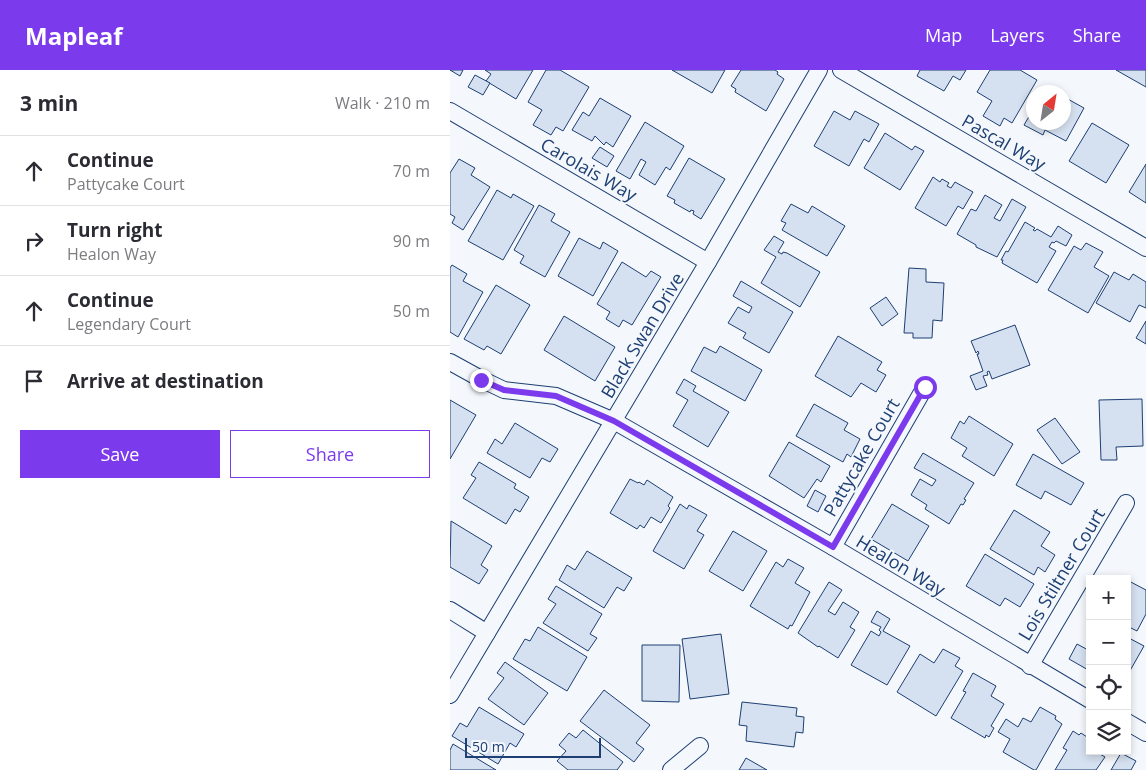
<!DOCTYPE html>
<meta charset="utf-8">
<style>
:root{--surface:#fff;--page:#f2f2f3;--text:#2b2b33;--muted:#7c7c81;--line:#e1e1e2;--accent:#7c3aed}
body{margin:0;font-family:"Open Sans",sans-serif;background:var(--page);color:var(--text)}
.controls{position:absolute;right:15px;bottom:15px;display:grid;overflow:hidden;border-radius:0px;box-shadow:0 2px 8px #0003}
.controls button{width:45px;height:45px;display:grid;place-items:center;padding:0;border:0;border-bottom:1px solid var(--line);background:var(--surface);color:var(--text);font:25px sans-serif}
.compass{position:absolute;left:576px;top:15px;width:45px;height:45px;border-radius:50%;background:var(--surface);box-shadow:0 2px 8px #0003;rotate:30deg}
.scale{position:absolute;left:15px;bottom:12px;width:136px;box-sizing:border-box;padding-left:5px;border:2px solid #1d3f73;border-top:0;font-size:14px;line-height:18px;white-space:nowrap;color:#1d3f73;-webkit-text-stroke:4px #f4f7fb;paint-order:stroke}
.stop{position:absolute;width:15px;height:15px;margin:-11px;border:4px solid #7c3aed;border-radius:50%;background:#fff}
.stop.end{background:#7c3aed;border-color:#fff;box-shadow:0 1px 5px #0008}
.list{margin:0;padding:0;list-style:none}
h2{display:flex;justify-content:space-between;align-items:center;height:65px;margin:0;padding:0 20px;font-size:21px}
h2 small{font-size:16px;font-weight:400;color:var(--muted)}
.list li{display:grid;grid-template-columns:32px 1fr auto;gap:15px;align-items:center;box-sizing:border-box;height:70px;padding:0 20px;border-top:1px solid var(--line)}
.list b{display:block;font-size:19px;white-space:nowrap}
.list p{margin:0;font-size:16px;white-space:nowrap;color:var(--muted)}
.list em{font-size:16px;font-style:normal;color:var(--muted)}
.actions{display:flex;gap:10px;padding:15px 20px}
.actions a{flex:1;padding:11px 0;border:1px solid var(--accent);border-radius:0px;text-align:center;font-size:18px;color:var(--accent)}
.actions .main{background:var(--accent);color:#fff}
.icon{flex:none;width:28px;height:28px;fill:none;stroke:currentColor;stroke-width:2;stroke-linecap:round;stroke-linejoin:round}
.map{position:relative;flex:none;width:696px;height:700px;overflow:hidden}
header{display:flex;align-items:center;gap:30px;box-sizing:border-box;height:70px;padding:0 25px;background:var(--accent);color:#fff}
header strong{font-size:24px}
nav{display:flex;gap:28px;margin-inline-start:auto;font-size:18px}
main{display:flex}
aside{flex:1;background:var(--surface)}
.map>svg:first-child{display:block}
.building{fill:#d5e0f0;stroke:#1d3f73}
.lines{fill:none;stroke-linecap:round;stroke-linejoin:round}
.minor-casing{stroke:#1d3f73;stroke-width:18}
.minor{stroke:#f4f7fb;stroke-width:16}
.route{stroke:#7c3aed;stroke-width:6}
.labels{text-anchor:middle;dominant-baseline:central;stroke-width:4;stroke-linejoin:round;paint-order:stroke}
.street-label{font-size:18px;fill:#1d3f73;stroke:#f4f7fb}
</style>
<header>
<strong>Mapleaf</strong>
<nav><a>Map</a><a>Layers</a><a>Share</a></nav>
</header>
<main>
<aside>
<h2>3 min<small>Walk · 210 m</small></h2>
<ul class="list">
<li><svg class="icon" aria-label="ahead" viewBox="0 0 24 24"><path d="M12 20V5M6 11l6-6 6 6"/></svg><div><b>Continue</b><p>Pattycake Court</p></div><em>70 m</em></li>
<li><svg class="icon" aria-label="right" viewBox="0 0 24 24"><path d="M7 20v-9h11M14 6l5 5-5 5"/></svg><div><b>Turn right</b><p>Healon Way</p></div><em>90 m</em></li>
<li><svg class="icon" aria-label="ahead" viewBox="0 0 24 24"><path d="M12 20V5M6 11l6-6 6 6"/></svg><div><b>Continue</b><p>Legendary Court</p></div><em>50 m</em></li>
<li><svg class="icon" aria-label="arrive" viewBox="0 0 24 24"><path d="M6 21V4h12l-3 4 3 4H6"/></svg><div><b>Arrive at destination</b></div></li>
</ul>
<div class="actions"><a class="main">Save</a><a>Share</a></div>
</aside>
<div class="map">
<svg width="696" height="700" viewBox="0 0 696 700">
<rect width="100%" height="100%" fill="#f4f7fb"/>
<g class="building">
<path d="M 0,0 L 13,0 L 10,6 Z"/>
<path d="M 35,0 L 83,0 L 66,29 L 36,11 L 41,4 Z"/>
<path d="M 96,0 L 110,0 L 139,17 L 113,61 L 106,57 L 101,65 L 83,55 L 92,40 L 78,32 Z"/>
<path d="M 222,0 L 275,0 L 262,23 Z"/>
<path d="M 291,0 L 325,0 L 328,2 L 327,4 L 334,9 L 316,41 L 285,22 L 286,19 L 281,16 Z"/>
<path d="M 470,0 L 516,0 L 510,10 L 503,6 L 494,21 L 467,6 Z"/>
<path d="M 540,0 L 570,0 L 587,10 L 562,53 L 554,48 L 550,56 L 533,46 L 542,31 L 527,22 Z"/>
<path d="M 666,0 L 696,0 L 696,17 Z"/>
<path d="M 25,5 L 40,13 L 33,25 L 18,17 Z"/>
<path d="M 614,27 L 634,38 L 616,71 L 595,60 L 593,65 L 574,55 L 584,38 L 584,52 L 614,52 Z"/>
<path d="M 150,28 L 181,46 L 163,77 L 156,72 L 154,75 L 145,66 L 142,71 L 122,60 L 133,42 L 139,46 Z"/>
<path d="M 384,41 L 400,50 L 405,41 L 429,54 L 419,72 L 414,69 L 399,96 L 364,76 Z"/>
<path d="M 195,52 L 234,76 L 220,100 L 216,97 L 205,115 L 189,105 L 196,92 L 191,89 L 180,109 L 166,101 Z"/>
<path d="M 642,53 L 679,75 L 656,113 L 619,91 Z"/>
<path d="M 435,63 L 462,80 L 465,76 L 474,81 L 450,120 L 414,98 Z"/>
<path d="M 150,77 L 164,86 L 157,97 L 142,88 Z"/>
<path d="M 239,88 L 275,109 L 251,149 L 243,144 L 244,141 L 241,140 L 240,142 L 224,133 L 225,130 L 217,126 Z"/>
<path d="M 9,89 L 25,98 L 21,105 L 40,117 L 13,160 L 2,153 L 5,147 L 0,144 L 0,103 Z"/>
<path d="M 696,94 L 696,133 L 679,122 Z"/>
<path d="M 483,107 L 490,112 L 492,109 L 499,113 L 497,116 L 501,118 L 505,112 L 523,122 L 513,139 L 508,136 L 496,156 L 465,138 Z"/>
<path d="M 47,120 L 61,128 L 63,124 L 84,136 L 53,190 L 18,171 Z"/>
<path d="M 535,125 L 552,135 L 544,148 L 550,151 L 562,129 L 576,137 L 547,187 L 526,177 L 526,175 L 507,164 L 521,139 L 526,141 Z"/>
<path d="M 341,134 L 358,143 L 362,136 L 395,156 L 377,186 L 332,160 L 336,153 L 331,151 Z"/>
<path d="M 89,135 L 105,144 L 101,151 L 120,162 L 95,207 L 70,193 L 74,186 L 64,180 Z"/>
<path d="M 575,152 L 585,158 L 583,160 L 585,161 L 587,159 L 601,167 L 608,156 L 622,165 L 616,176 L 606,171 L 604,173 L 602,172 L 599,177 L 606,181 L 587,213 L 552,193 L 553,190 L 551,190 L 556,181 L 558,182 Z"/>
<path d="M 324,166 L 334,172 L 328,182 L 332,184 L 333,182 L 337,183 L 370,202 L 350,237 L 311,213 L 326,187 L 314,180 Z"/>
<path d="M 129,168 L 150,179 L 153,172 L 168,181 L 143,226 L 108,206 Z"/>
<path d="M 636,173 L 653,182 L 644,197 L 659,206 L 638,243 L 598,220 L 624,176 L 631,180 Z"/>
<path d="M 172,192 L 196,207 L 201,201 L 211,207 L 182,255 L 173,250 L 169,257 L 156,249 L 160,242 L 147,234 Z"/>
<path d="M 2,195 L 17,204 L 13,211 L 33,222 L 8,267 L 0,262 L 0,198 Z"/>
<path d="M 459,198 L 476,199 L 476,212 L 494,213 L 492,251 L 483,250 L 482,268 L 463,268 L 463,263 L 454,263 Z"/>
<path d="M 664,202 L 679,210 L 683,204 L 696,212 L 696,238 L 689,235 L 680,252 L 646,233 Z"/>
<path d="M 291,211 L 343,242 L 319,283 L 293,268 L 296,263 L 278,253 L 288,237 L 299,243 L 302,237 L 283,226 Z"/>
<path d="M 46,215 L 80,235 L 51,284 L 37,276 L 34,280 L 14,269 Z"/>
<path d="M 436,227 L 448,244 L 432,256 L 420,238 Z"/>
<path d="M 114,246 L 165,277 L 145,311 L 94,280 Z"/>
<path d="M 696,251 L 696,274 L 686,268 Z"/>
<path d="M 565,255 L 580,295 L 542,309 L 539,301 L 537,302 L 538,305 L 533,306 L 537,316 L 526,320 L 520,306 L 533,301 L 527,284 L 529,284 L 528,281 L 526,283 L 521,271 Z"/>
<path d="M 388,266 L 432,292 L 427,300 L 436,305 L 426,322 L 411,313 L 401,327 L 365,306 Z"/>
<path d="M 270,276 L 312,300 L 295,331 L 241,301 L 254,277 L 266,283 Z"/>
<path d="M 234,309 L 246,316 L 243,321 L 279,342 L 258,377 L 223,356 L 238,330 L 226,323 Z"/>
<path d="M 692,329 L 693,376 L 666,377 L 667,390 L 651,390 L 649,330 Z"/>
<path d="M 0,330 L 26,345 L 0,389 Z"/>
<path d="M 364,334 L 398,353 L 394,360 L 410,369 L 401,387 L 397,384 L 393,392 L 346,366 Z"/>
<path d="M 519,346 L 563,374 L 544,406 L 512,386 L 517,378 L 501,368 L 510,351 L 514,354 Z"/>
<path d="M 605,348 L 630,382 L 612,394 L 587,360 Z"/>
<path d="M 65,353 L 108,379 L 100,392 L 92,388 L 80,408 L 37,383 L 45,369 L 52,374 Z"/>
<path d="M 339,372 L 380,396 L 371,412 L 367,409 L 354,428 L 319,406 Z"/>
<path d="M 473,383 L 524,413 L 514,429 L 516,430 L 513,435 L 511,434 L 499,454 L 475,439 L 477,435 L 461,425 L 470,409 L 482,416 L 486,410 L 464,398 Z"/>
<path d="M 583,384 L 634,413 L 621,435 L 595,421 L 591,429 L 566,415 Z"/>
<path d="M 29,392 L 66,414 L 64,418 L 79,427 L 70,442 L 65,439 L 56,454 L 13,428 L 26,408 L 21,405 Z"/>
<path d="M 180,409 L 188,413 L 189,412 L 194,415 L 197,410 L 223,427 L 218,436 L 220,438 L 211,453 L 201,447 L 194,458 L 190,455 L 187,459 L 160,443 Z"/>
<path d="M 365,420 L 376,426 L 368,442 L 357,436 Z"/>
<path d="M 230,434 L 237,439 L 239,435 L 257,445 L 247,461 L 254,465 L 234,499 L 203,481 Z"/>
<path d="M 442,434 L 479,456 L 458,491 L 421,469 Z"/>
<path d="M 564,440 L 600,462 L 591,476 L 605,485 L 595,502 L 588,497 L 584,505 L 540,479 Z"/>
<path d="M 1,451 L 42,476 L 31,495 L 38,500 L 29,514 L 0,497 Z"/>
<path d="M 283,461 L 317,481 L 293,521 L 259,501 Z"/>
<path d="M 137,481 L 182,508 L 174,521 L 167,517 L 154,538 L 109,510 L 117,495 L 125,500 Z"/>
<path d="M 535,484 L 584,514 L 570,537 L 555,528 L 550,536 L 516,516 Z"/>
<path d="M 338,489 L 354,498 L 345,513 L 360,522 L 342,556 L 340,555 L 338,559 L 300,536 L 326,492 L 333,497 Z"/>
<path d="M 677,510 L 696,520 L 696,544 L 687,561 L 677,556 Z"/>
<path d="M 379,512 L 392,520 L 378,541 L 385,545 L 393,532 L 409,542 L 400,557 L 405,560 L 388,588 L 369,576 L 368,577 L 348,563 Z"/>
<path d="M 106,516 L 152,544 L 140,564 L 147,568 L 138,581 L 93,553 L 106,534 L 98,529 Z"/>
<path d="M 427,541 L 440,549 L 433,561 L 460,576 L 437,615 L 401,595 L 421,561 L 429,566 L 431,562 L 429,560 L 431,557 L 421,552 Z"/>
<path d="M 88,557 L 137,587 L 117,621 L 63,589 L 75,569 L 80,571 Z"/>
<path d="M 271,564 L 279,624 L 240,629 L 232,569 Z"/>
<path d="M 677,567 L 694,576 L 677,606 Z"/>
<path d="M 627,574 L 640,581 L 640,601 L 619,589 Z"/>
<path d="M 192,575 L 230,575 L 229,632 L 192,631 Z"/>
<path d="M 493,579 L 510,588 L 505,596 L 513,601 L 486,646 L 447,622 L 470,584 L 484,593 Z"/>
<path d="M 55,592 L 98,623 L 74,655 L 38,629 L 54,608 L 47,603 Z"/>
<path d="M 523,603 L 546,616 L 541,626 L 554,634 L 541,656 L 544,658 L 539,667 L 536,665 L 535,668 L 501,648 L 516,622 L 513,621 Z"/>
<path d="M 154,620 L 200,655 L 186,673 L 194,679 L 184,692 L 130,651 Z"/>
<path d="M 292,632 L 347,638 L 346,646 L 354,647 L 353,663 L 346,662 L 344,677 L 296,671 L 297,656 L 289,655 Z"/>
<path d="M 29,637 L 74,664 L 66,677 L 60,673 L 48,694 L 2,666 L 10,653 L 17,657 Z"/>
<path d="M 590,637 L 606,646 L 605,649 L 612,654 L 586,700 L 584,700 L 553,682 L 560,669 L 548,662 L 556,649 L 568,657 L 573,648 L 581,652 Z"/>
<path d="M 133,660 L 173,692 L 167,700 L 118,700 L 107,691 L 116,681 L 109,675 L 119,663 L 126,668 Z"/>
<path d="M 623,661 L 629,665 L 631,663 L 640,669 L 640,681 L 648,681 L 648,683 L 655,687 L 646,700 L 605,700 L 617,680 L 613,678 Z"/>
<path d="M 3,674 L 46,700 L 0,700 L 0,680 Z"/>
<path d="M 671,683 L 686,691 L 681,700 L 661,700 Z"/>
<path d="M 296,688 L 317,700 L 289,700 Z"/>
</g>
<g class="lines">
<defs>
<g id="minor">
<path d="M 391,0 L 696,178"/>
<path d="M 0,41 L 258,192"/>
<path d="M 0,292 L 31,309 L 54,320 L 106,326 L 164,351 L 383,477 L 640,630"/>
<path d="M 383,477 L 475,317"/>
<path d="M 0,540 L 37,563"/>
<path d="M 580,596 L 676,433"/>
<path d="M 0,625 L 258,192 L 369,0"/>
<path d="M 677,652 L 696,663"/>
<path d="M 221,700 L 250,676"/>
</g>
</defs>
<use href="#minor" class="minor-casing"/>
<use href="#minor" class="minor"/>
</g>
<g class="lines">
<path class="route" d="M 31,310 L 54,320 L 106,326 L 164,351 L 383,477 L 475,317"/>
</g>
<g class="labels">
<g class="street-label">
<text transform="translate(554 72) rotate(30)">Pascal Way</text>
<text transform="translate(139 99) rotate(30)">Carolais Way</text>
<text transform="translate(192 265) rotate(-59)">Black Swan Drive</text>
<text transform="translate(411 387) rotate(-60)">Pattycake Court</text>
<text transform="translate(451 495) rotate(31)">Healon Way</text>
<text transform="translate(611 504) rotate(-59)">Lois Stiltner Court</text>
</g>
</g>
</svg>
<div class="controls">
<button>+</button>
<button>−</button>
<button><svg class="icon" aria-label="locate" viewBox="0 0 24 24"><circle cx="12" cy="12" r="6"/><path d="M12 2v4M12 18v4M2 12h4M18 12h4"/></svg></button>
<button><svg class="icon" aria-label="layers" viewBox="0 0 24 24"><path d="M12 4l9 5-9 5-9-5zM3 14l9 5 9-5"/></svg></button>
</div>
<svg class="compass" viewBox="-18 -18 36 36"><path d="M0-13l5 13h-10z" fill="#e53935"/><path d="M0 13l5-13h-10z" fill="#7c7c81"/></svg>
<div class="scale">50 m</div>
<div class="stop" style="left:475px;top:317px"></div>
<div class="stop end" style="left:31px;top:310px"></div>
</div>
</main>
